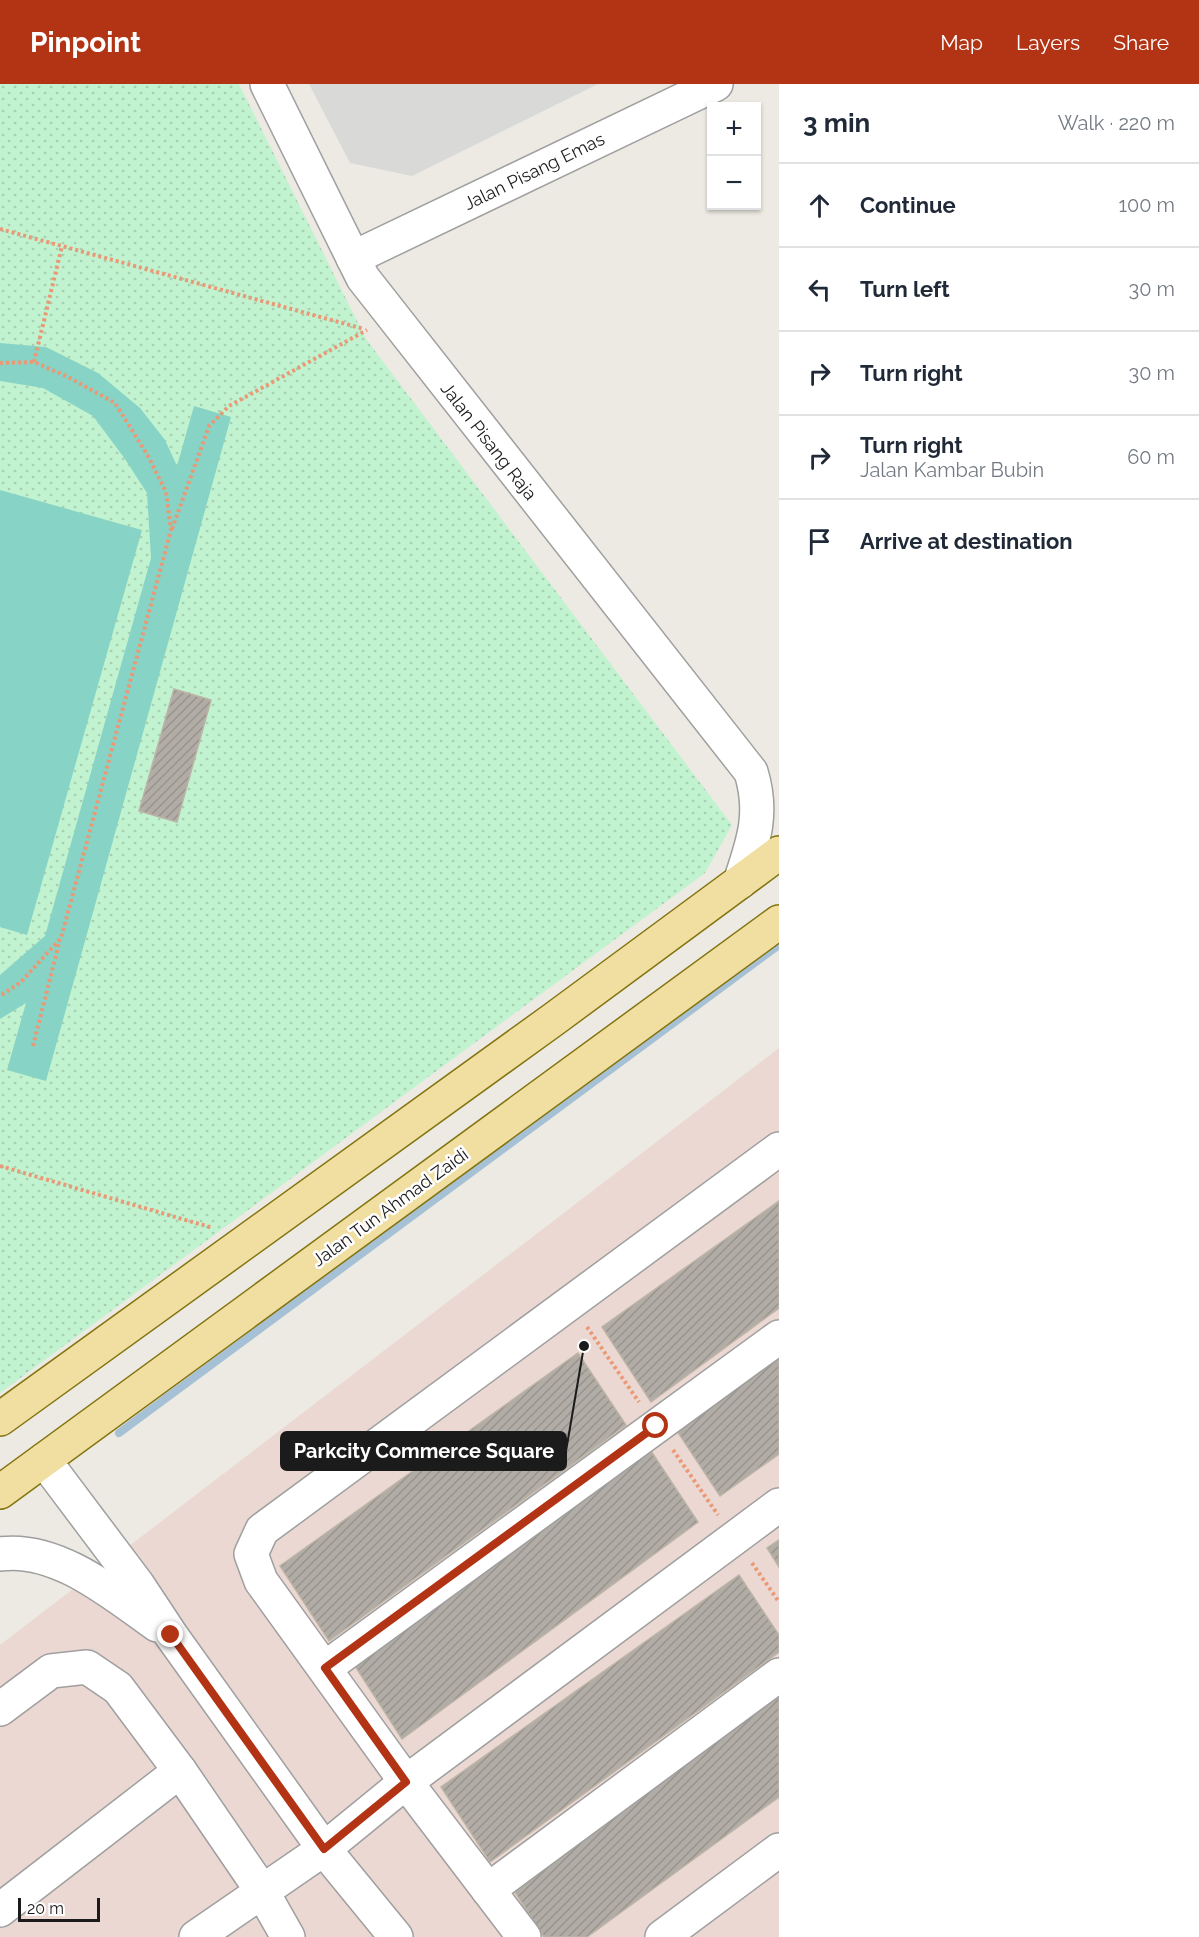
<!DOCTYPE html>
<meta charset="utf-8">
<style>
:root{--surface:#fff;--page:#f2f2f3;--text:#1f2937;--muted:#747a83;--line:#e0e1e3;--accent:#b23415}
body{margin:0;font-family:Raleway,sans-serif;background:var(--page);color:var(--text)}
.controls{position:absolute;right:18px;top:18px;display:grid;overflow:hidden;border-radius:0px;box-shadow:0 2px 4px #0004}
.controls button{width:54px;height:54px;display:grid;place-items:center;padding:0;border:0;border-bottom:2px solid var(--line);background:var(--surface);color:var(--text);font:30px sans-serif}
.scale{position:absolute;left:18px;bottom:15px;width:82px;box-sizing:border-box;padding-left:6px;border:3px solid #1b1b1b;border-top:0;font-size:16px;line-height:21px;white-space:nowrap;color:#1b1b1b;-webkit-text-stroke:4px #fff;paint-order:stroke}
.stop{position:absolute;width:18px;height:18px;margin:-14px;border:4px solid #b23415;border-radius:50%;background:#fff}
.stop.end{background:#b23415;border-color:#fff;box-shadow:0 2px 6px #0008}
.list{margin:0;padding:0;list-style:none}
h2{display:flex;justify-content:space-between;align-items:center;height:78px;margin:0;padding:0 24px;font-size:26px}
h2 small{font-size:20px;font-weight:400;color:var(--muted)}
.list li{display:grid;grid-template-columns:39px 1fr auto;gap:18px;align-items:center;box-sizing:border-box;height:84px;padding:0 24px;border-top:2px solid var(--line)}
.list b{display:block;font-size:22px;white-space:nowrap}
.list p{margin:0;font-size:20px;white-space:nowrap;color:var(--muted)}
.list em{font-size:20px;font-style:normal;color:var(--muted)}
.icon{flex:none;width:33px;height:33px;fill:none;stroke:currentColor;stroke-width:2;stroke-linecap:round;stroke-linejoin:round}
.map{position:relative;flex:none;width:779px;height:1853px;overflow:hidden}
header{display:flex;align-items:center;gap:36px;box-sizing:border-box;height:84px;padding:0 30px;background:var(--accent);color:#fff}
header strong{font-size:28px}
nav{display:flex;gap:33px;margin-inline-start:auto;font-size:21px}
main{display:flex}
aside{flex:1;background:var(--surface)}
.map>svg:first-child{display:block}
.residential{fill:#d9d9d8}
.commercial{fill:#ebd8d2}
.park{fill:url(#park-dots)}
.pitch{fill:#87d3c5}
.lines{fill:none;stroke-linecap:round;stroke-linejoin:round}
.stream{stroke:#a6c1d5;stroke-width:8}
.building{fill:url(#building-hatch);stroke:#bcb4a6;stroke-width:1.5}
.minor-casing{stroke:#9f9f9f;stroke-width:36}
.major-casing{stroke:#83740f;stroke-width:36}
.path{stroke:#ea9875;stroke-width:4;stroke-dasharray:3 3;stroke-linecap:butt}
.minor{stroke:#fff;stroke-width:33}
.major{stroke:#f1dfa2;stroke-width:33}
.route{stroke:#b23415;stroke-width:8}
.labels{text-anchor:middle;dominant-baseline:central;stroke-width:5;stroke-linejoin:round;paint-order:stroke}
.street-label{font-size:18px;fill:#1b1b1b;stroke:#fff}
.leader{fill:none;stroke:#1b1b1b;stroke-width:2}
.callout-dot{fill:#1b1b1b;stroke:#fff;stroke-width:2}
.callout{fill:#1b1b1b;stroke:#1b1b1b;stroke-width:2}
.callout-label{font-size:20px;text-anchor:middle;font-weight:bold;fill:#fff}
</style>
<header>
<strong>Pinpoint</strong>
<nav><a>Map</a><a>Layers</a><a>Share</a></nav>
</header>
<main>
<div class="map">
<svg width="779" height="1853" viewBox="0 0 779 1853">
<defs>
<pattern id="park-dots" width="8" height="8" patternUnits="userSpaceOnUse" patternTransform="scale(1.5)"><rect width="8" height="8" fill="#c2f3d0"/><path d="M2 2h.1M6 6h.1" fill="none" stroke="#a6d0b2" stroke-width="1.8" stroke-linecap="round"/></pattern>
<pattern id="building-hatch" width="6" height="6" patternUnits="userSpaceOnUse" patternTransform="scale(1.5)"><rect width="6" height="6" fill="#b1aca5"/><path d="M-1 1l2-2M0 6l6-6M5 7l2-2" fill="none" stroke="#98938d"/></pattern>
</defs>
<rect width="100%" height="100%" fill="#eceae2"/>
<path class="residential" d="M 309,0 L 598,0 L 412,92 L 350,79 Z"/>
<path class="commercial" d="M 779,964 L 779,1853 L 0,1853 L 0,1561 Z"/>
<path class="park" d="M 0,0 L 239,0 L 366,255 L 732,741 L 705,789 L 0,1309 Z"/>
<g class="pitch">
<path d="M 0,259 L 46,263 L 98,289 L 140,324 L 165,356 L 177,382 L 194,322 L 231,333 L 46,997 L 7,986 L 26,919 L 0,935 L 0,891 L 45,852 L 151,474 L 147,409 L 125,375 L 93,332 L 43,304 L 0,297 Z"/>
<path d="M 0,406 L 142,446 L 27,851 L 0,843 Z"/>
</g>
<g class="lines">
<path class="stream" d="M 119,1349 L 779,861"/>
</g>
<g class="building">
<path d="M 174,605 L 211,616 L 177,738 L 139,727 Z"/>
<path d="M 779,1117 L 779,1224 L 651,1318 L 602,1243 Z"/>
<path d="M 779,1261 L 779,1370 L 720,1412 L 671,1338 Z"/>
<path d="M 578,1269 L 626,1341 L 329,1557 L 280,1482 Z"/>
<path d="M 651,1367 L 698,1438 L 402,1655 L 353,1579 Z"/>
<path d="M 779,1456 L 779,1483 L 767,1464 Z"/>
<path d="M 739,1491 L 779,1551 L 779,1568 L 490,1778 L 441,1703 Z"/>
<path d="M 779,1607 L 779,1713 L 587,1853 L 544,1853 L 509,1799 Z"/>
</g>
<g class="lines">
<defs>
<g id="minor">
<path d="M 267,0 L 363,194 L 751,688 C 764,730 753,759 740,798"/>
<path d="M 353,174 L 716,0"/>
<path d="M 44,1376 L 138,1501 L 171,1551 L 324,1765 L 396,1853"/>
<path d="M 0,1470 C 57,1462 113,1510 157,1541"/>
<path d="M 325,1584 L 779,1253"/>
<path d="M 0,1625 L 51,1587 L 87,1583 L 118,1604 L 180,1687 L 262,1807 L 288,1853"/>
<path d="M 488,1806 L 779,1591"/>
<path d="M 0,1826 L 180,1687"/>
<path d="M 196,1853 L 324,1765 L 406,1698 L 779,1421"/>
<path d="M 524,1853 L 406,1698 L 261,1497 L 251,1470 L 262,1446 L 779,1065"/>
<path d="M 662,1853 L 779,1766"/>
</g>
<g id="major">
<path d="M 0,1335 L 554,935 L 779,769"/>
<path d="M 0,1408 L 779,838"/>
</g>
</defs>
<use href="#minor" class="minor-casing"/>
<use href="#major" class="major-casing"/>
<g class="path">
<path d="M 0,145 L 364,245"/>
<path d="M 34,278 L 62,162"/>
<path d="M 0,279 L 34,278 L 68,293 L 115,319 L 148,372 L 166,408 L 171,446 L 61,854 L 21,898 L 0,912"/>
<path d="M 172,445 L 209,342 L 229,322 L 367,246"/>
<path d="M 33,962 L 60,855"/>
<path d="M 0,1082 L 213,1144"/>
<path d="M 587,1243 L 639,1318"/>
<path d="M 673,1366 L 718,1431"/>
<path d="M 752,1479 L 779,1518"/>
</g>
<use href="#minor" class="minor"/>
<use href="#major" class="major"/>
</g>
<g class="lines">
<path class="route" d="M 171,1551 L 324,1765 L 406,1698 L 325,1584 L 656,1342"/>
</g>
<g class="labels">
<g class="street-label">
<text transform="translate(534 87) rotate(-26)">Jalan Pisang Emas</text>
<text transform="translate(489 357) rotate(52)">Jalan Pisang Raja</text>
<text transform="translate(390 1123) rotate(-36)">Jalan Tun Ahmad Zaidi</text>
</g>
</g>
<path class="leader" d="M584 1262L566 1367"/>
<circle class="callout-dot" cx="584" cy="1262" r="6"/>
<rect class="callout" x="281" y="1348" width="285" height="38" rx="6"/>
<g class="callout-label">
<text x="424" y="1374">Parkcity Commerce Square</text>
</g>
</svg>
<div class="controls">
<button>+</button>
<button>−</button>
</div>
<div class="scale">20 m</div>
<div class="stop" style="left:656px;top:1342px"></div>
<div class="stop end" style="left:171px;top:1551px"></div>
</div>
<aside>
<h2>3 min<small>Walk · 220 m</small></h2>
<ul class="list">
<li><svg class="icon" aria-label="ahead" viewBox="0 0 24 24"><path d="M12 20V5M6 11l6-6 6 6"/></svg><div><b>Continue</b></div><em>100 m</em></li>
<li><svg class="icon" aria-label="left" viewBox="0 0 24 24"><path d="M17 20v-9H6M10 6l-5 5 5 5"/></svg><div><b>Turn left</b></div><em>30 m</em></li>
<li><svg class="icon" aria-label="right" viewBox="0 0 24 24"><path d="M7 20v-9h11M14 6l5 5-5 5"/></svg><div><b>Turn right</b></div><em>30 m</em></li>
<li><svg class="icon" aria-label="right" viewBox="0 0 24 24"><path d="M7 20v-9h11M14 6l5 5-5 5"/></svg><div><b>Turn right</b><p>Jalan Kambar Bubin</p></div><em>60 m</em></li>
<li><svg class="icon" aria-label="arrive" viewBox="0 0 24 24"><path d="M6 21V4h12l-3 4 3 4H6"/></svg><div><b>Arrive at destination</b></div></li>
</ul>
</aside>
</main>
